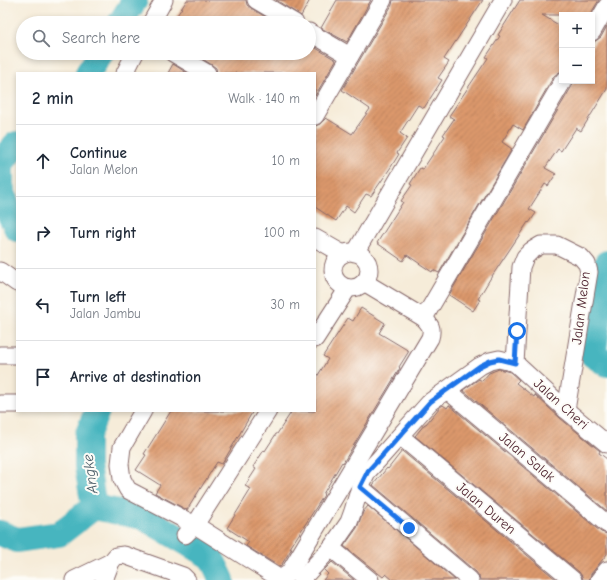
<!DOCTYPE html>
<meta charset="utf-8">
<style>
:root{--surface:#fff;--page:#f2f2f3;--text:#1f2937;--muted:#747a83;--line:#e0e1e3}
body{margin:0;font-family:"Comic Neue",sans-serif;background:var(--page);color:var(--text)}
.controls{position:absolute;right:12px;top:12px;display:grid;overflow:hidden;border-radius:0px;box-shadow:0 2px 6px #0003}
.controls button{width:36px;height:36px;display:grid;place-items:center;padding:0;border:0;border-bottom:1px solid var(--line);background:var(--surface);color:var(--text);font:20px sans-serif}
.stop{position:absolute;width:12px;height:12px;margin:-9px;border:3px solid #1a73e8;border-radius:50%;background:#fff}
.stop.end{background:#1a73e8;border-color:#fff;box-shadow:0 1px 4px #0008}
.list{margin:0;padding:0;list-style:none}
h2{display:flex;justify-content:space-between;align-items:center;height:52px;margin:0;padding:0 16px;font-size:17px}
h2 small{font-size:13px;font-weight:400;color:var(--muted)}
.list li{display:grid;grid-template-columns:26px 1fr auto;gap:12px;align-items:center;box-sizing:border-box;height:72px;padding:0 16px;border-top:1px solid var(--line)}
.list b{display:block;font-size:15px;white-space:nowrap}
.list p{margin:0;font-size:13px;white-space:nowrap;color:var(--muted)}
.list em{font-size:13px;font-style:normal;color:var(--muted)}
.icon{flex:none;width:22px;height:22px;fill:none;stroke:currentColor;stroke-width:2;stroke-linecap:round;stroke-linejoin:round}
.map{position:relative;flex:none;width:607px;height:580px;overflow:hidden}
.search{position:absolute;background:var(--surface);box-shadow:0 2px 6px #0003;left:16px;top:16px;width:300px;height:44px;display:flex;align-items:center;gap:10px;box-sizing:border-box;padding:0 14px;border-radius:22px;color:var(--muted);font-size:15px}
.panel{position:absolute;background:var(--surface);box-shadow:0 2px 6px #0003;left:16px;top:72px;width:300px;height:340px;border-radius:0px}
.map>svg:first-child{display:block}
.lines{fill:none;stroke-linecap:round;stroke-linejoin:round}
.river{stroke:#46b5bf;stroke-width:26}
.building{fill:url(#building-hatch)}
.minor-casing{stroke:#866768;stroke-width:19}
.minor{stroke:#fff;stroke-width:17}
.route{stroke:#1a73e8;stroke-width:5}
.labels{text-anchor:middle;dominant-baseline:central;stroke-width:4;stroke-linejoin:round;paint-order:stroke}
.street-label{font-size:14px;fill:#4a1f2b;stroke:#fdfcf7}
.water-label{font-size:15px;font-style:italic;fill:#485b66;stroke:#fdfcf7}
</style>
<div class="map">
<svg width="607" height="580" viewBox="0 0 607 580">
<defs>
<pattern id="building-hatch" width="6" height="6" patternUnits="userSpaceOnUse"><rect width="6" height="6" fill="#dc986c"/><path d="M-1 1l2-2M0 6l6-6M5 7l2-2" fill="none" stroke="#b47b59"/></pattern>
</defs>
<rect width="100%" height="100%" fill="#fdfcf7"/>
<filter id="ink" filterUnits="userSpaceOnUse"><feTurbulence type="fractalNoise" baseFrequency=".025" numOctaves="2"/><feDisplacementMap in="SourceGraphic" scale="8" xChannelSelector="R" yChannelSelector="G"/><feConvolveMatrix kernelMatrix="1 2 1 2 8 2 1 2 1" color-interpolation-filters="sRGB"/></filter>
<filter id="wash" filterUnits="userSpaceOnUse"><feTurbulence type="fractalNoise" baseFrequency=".012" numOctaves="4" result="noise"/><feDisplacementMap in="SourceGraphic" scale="16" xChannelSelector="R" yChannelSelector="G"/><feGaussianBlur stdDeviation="0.9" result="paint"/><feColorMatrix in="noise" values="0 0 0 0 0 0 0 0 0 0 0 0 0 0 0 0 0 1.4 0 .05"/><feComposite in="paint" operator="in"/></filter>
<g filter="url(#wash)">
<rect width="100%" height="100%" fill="#f6ecd9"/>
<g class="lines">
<g class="river">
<path d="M 120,23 L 135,0"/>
<path d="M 88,73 L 101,53"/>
<path d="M 17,144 L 15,145 L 1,164 L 1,186 L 9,212 L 17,229"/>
<path d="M 607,263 L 593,355 L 607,364"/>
<path d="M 94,507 L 143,517 L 211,557 L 222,580"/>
<path d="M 0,533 L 17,540 L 59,534 L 94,507 L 87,466 L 87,436 L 97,411"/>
</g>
</g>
<g id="blocks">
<g class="building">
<path d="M 187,0 L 246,0 L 247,5 L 251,8 L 275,23 L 224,23 L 215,18 L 212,23 L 172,23 Z"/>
<path d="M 276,0 L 310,0 L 301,16 Z"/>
<path d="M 337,0 L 371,0 L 347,42 L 321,28 Z"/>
<path d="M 393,0 L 483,0 L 444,59 L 449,62 L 438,78 L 442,80 L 424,108 L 418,105 L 400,133 L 407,138 L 397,153 L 399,154 L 391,167 L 371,196 L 366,194 L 354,212 L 346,206 L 336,221 L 315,207 L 315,126 L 320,124 L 326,118 L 352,134 L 370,109 L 342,90 L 392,5 Z"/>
<path d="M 520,0 L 599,0 L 590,15 L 542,15 L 562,27 L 562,71 L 558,73 L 554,76 L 523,130 L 513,124 L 502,142 L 512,149 L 439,273 L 433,270 L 432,272 L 407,255 L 403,261 L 377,243 L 403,202 L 401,201 L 412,185 L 410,184 L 420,168 L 423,169 L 445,136 L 443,135 L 454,119 L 449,116 L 488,58 L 486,57 L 500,36 L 498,35 Z"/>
<path d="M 607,26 L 607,89 L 581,131 L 576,128 L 561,151 L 558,149 L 545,168 L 556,174 L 548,186 L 545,184 L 529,209 L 536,213 L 529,223 L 528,222 L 490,279 L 478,299 L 480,300 L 473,311 L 449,295 L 572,86 L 573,81 L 592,81 L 592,46 L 595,41 L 597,40 L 601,37 Z"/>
<path d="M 309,44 L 336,60 L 315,96 L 315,73 L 217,73 L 216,68 L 212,65 L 195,54 L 196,53 L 309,53 Z"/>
<path d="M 173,64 L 187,73 L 168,73 Z"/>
<path d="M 361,308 L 385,323 L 379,333 L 409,351 L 399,367 L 400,368 L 343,463 L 342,462 L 323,494 L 324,495 L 290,548 L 292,548 L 280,567 L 246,546 L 249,542 L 227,528 L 251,489 L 245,486 L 256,469 L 253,467 L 264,450 L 265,451 L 276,434 L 277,434 L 292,411 L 315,411 L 315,380 L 328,359 L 323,356 L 348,318 L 353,321 Z"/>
<path d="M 499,369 L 510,372 L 519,380 L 516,383 L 534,397 L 535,395 L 560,418 L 600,451 L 599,453 L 607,459 L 607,511 L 463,390 L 479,379 L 482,381 L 489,373 Z"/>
<path d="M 443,405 L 447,408 L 449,405 L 601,532 L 607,534 L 607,554 L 591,574 L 589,580 L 583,580 L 582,576 L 579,572 L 415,436 L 425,424 L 426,424 L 440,407 Z"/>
<path d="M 171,411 L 253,411 L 222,464 L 217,462 L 187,510 L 155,493 L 160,485 L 136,470 L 146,455 L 144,454 Z"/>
<path d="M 402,451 L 557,580 L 480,580 L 479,576 L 476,572 L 373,485 L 387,468 L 388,469 Z"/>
<path d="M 368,506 L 455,580 L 393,580 L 386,574 L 383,577 L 344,546 L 357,528 L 363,512 Z"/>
<path d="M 332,562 L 354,580 L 323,580 L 328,574 L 324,570 Z"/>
</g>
</g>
</g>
<g filter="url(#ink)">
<use href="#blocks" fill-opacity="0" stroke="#866768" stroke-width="1"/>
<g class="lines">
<defs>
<g id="minor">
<path d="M 256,0 L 295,23"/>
<path d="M 151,23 L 164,0"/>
<path d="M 309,32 L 350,56"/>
<path d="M 592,32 L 607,6"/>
<path d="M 173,53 L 207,73"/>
<path d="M 125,73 L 135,53"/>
<path d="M 315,116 L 383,0"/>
<path d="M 315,238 L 343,254"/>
<circle cx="351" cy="270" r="18"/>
<path d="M 355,253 L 503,0"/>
<path d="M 0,271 L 17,283"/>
<path d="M 424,318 L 563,81"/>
<path d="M 315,339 L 348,288"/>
<path d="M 0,355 L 17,355"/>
<path d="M 515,363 L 521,267 L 525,257 L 531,251 L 541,245 L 557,245 L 581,257 L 587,264 L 589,272 L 566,410"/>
<path d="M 447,390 L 607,524"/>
<path d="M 0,404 L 17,404"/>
<path d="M 143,411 L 122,447 L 120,464 L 122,479 L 128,490 L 195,525 L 277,577 L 282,578 L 289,573 L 430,338 C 433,328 430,325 424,318 L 364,282"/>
<path d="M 400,436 L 573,580"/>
<path d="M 360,487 L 470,580"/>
<path d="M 185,535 L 195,525 L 268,411"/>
<path d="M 331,548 L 370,580"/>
<path d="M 74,580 L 111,562"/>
<path d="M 104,580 L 111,562 L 116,556 L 124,555 L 183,576 L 187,580"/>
<path d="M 301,580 L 331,548 L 349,522 L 353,511 L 360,487 L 368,471 L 380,458 L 430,402 L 480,366 L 490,361 L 499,359 L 515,363 L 566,410 L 607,444"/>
<path d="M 599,580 L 607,570"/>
</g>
</defs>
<use href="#minor" class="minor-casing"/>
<use href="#minor" class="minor"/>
</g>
</g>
<g class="lines" filter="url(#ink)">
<path class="route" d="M 409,528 L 360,487 L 368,471 L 380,458 L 430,402 L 480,366 L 490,361 L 499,359 L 515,363 L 517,331"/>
</g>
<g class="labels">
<g class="street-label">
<text transform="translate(581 308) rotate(-83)">Jalan Melon</text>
<text transform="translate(561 404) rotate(42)">Jalan Cheri</text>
<text transform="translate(527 457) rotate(40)">Jalan Salak</text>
<text transform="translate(486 508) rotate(40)">Jalan Duren</text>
</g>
<g class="water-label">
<text transform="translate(90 474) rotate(-97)">Angke</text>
</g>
</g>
</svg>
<div class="controls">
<button>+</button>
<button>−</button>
</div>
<div class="stop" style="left:517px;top:331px"></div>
<div class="stop end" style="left:409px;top:528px"></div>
<div class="search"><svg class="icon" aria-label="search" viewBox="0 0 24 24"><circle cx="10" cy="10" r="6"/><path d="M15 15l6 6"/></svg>Search here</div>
<section class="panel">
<h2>2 min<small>Walk · 140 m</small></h2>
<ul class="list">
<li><svg class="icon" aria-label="ahead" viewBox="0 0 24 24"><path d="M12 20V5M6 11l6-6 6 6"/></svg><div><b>Continue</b><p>Jalan Melon</p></div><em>10 m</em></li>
<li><svg class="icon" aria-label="right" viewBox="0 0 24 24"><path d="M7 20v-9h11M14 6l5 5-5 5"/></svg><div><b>Turn right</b></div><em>100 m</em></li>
<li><svg class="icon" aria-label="left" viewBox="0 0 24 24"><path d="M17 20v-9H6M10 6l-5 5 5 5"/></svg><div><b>Turn left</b><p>Jalan Jambu</p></div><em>30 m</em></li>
<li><svg class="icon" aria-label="arrive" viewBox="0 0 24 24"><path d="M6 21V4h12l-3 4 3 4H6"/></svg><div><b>Arrive at destination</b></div></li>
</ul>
</section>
</div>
